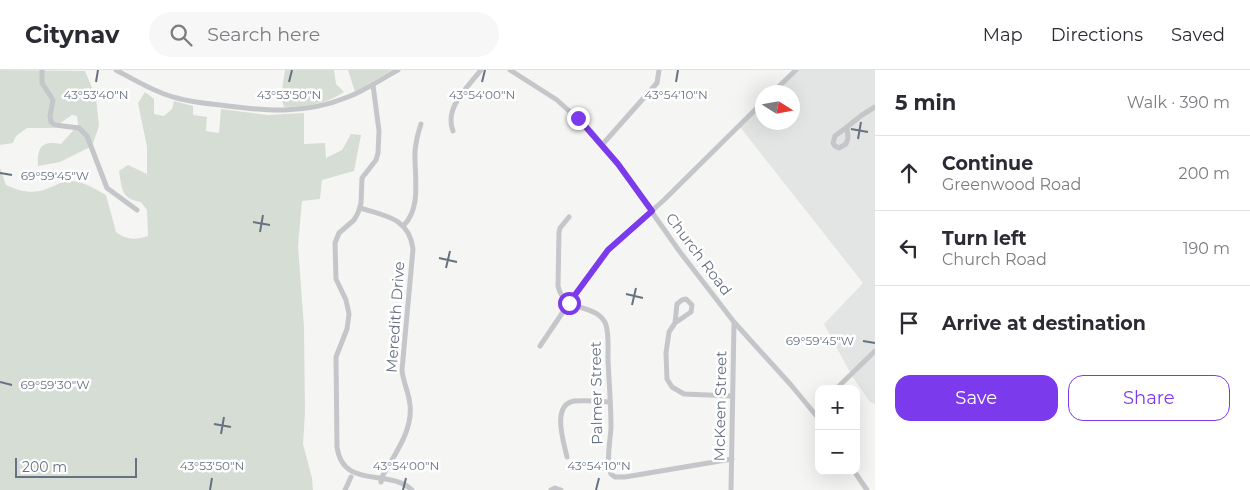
<!DOCTYPE html>
<meta charset="utf-8">
<style>
:root{--surface:#fff;--page:#f7f7f7;--text:#2b2b33;--muted:#7c7c81;--line:#e1e1e2;--accent:#7c3aed}
body{margin:0;font-family:Montserrat,sans-serif;background:var(--page);color:var(--text)}
.controls{position:absolute;right:15px;bottom:15px;display:grid;overflow:hidden;border-radius:10px;box-shadow:0 5px 20px #0002}
.controls button{width:45px;height:45px;display:grid;place-items:center;padding:0;border:0;border-bottom:1px solid var(--line);background:var(--surface);color:var(--text);font:25px sans-serif}
.compass{position:absolute;left:755px;top:15px;width:45px;height:45px;border-radius:50%;background:var(--surface);box-shadow:0 5px 20px #0002;rotate:101deg}
.scale{position:absolute;left:15px;bottom:12px;width:122px;box-sizing:border-box;padding-left:5px;border:2px solid #667282;border-top:0;font-size:14px;line-height:18px;white-space:nowrap;color:#667282;-webkit-text-stroke:4px #fff;paint-order:stroke}
.stop{position:absolute;width:15px;height:15px;margin:-11px;border:4px solid #7c3aed;border-radius:50%;background:#fff}
.stop.end{background:#7c3aed;border-color:#fff;box-shadow:0 1px 5px #0008}
.list{margin:0;padding:0;list-style:none}
h2{display:flex;justify-content:space-between;align-items:center;height:65px;margin:0;padding:0 20px;font-size:21px}
h2 small{font-size:16px;font-weight:400;color:var(--muted)}
.list li{display:grid;grid-template-columns:32px 1fr auto;gap:15px;align-items:center;box-sizing:border-box;height:75px;padding:0 20px;border-top:1px solid var(--line)}
.list b{display:block;font-size:19px;white-space:nowrap}
.list p{margin:0;font-size:16px;white-space:nowrap;color:var(--muted)}
.list em{font-size:16px;font-style:normal;color:var(--muted)}
.actions{display:flex;gap:10px;padding:15px 20px}
.actions a{flex:1;padding:11px 0;border:1px solid var(--accent);border-radius:15px;text-align:center;font-size:18px;color:var(--accent)}
.actions .main{background:var(--accent);color:#fff}
.icon{flex:none;width:28px;height:28px;fill:none;stroke:currentColor;stroke-width:2;stroke-linecap:round;stroke-linejoin:round}
.map{position:relative;flex:none;width:875px;height:420px;overflow:hidden}
header{display:flex;align-items:center;gap:30px;box-sizing:border-box;height:70px;padding:0 25px;background:var(--surface);border-bottom:1px solid var(--line)}
header strong{font-size:24px}
nav{display:flex;gap:28px;margin-inline-start:auto;font-size:18px}
.search{width:350px;height:45px;background:var(--page);display:flex;align-items:center;gap:12px;box-sizing:border-box;padding:0 18px;border-radius:28px;color:var(--muted);font-size:19px}
main{display:flex}
aside{flex:1;background:var(--surface)}
.map>svg:first-child{display:block}
.built{fill:#e3e5e4}
.green{fill:#d6ddd4}
.lines{fill:none;stroke-linecap:round;stroke-linejoin:round}
.minor{stroke:#c4c6ca;stroke-width:5}
.route{stroke:#7c3aed;stroke-width:6}
.ticks{fill:none;stroke:#667282;stroke-width:2}
.labels{text-anchor:middle;dominant-baseline:central;stroke-width:5;stroke-linejoin:round;paint-order:stroke}
.street-label{font-size:15px;fill:#667282;stroke:#fff}
.ticks-label{font-size:12px;text-anchor:middle;fill:#667282;stroke:#fff;stroke-width:5;stroke-linejoin:round;paint-order:stroke}
</style>
<header>
<strong>Citynav</strong>
<div class="search"><svg class="icon" aria-label="search" viewBox="0 0 24 24"><circle cx="10" cy="10" r="6"/><path d="M15 15l6 6"/></svg>Search here</div>
<nav><a>Map</a><a>Directions</a><a>Saved</a></nav>
</header>
<main>
<div class="map">
<svg width="875" height="420" viewBox="0 0 875 420">
<rect width="100%" height="100%" fill="#f5f6f3"/>
<path class="built" d="M 799,0 L 875,0 L 875,334 L 870,332 L 852,306 L 824,254 L 863,213 L 740,57 L 762,36 L 762,52 L 792,52 L 792,22 L 776,22 Z"/>
<g class="green">
<path d="M 0,0 L 85,1 L 96,27 L 99,56 L 92,76 L 60,92 L 38,96 C 37,78 41,70 61,74 L 78,55 L 77,46 L 72,45 L 53,58 L 27,58 L 16,66 L 13,73 L 0,75 Z"/>
<path d="M 285,0 L 334,0 L 336,14 L 344,22 C 327,34 304,37 284,37 L 281,27 Z"/>
<path d="M 348,0 L 392,0 L 355,22 Z"/>
<path d="M 145,22 L 154,29 L 154,44 L 164,46 L 172,39 L 174,31 L 193,36 L 193,45 L 207,47 L 206,61 L 219,63 L 221,39 L 268,45 L 304,43 L 304,74 L 325,73 L 326,88 L 342,80 L 351,64 L 361,65 L 354,101 L 322,110 L 320,129 L 302,131 L 298,176 L 304,257 L 305,343 L 303,374 L 312,408 L 313,420 L 0,420 L 0,98 L 6,115 C 22,122 34,125 51,117 C 57,115 63,111 70,111 C 83,111 95,119 106,125 L 116,162 C 127,170 135,170 148,166 L 147,140 L 141,132 C 121,129 122,119 119,101 L 128,95 L 147,104 L 147,77 L 138,33 Z"/>
</g>
<g class="lines">
<g class="minor">
<path d="M 42,0 L 42,13 L 53,30 L 50,46 L 51,52 L 55,55 L 79,58 L 87,66 L 107,118 L 137,140"/>
<path d="M 116,0 C 133,9 149,19 167,25 C 184,31 202,33 220,35 C 265,41 304,45 348,27 C 366,20 381,9 398,0"/>
<path d="M 510,0 L 557,30 L 591,61 L 618,94 L 680,182 L 734,252 L 791,315 L 819,349"/>
<path d="M 373,15 L 379,61 L 378,83 L 376,90 L 362,108 L 361,133 L 358,143 L 354,150 L 339,163 L 335,173 L 336,209 L 346,230 L 349,244 L 347,259 L 336,287 L 337,377 C 343,420 389,398 412,420"/>
<path d="M 773,22 L 796,0"/>
<path d="M 847,57 L 848,68 L 846,74 L 839,78 L 835,76 L 833,73 L 835,66 Z"/>
<path d="M 847,57 L 862,45 L 875,37"/>
<path d="M 453,61 C 444,38 467,18 481,0"/>
<path d="M 602,75 L 657,13 L 659,0"/>
<path d="M 360,138 C 386,146 409,148 413,179 L 402,300 C 403,312 409,323 410,335 C 413,361 394,385 382,407 L 381,412"/>
<path d="M 569,147 L 560,158 L 559,162 L 558,216 C 564,244 599,233 606,255 C 609,265 608,279 608,289 C 609,312 611,335 611,358 C 610,372 606,391 611,404 L 615,407 L 625,407 L 732,389"/>
<path d="M 404,155 C 422,137 414,104 415,81 C 416,71 418,63 421,54"/>
<path d="M 675,253 L 677,234 L 682,230 L 686,229 L 692,235 L 691,242 L 675,253 L 669,262 L 666,283 L 667,309 L 672,317 L 684,324 L 732,326"/>
<path d="M 540,276 L 569,233 L 608,180 L 664,130 L 762,33"/>
<path d="M 836,319 L 875,281"/>
<path d="M 567,387 C 564,373 551,335 574,331 C 586,330 598,331 610,332"/>
<path d="M 854,401 L 867,420"/>
<path d="M 345,420 L 351,407"/>
<path d="M 551,420 L 555,418 L 561,420"/>
<path d="M 731,420 L 734,252"/>
</g>
</g>
<g class="lines">
<path class="route" d="M 569,233 L 608,180 L 652,141 L 618,94 L 578,48"/>
</g>
<path class="ticks" d="M 96,12 L 98,0M 289,12 L 292,0M 482,12 L 485,0M 676,12 L 678,0M 851,59 L 868,62M 858,69 L 861,52M 0,103 L 12,105M 253,152 L 270,155M 260,162 L 263,145M 439,188 L 457,192M 446,198 L 450,181M 626,224 L 643,228M 632,235 L 636,218M 863,271 L 875,273M 0,312 L 12,315M 214,354 L 231,357M 221,364 L 224,347M 210,420 L 212,408M 403,420 L 406,408M 596,420 L 599,408"/>
<g class="labels">
<g class="street-label">
<text transform="translate(699 184) rotate(53)">Church Road</text>
<text transform="translate(395 247) rotate(-86)">Meredith Drive</text>
<text transform="translate(596 323) rotate(-91)">Palmer Street</text>
<text transform="translate(720 336) rotate(-89)">McKeen Street</text>
</g>
</g>
<g class="ticks-label">
<text x="96" y="29">43°53'40"N</text>
<text x="289" y="29">43°53'50"N</text>
<text x="482" y="29">43°54'00"N</text>
<text x="676" y="29">43°54'10"N</text>
<text x="55" y="110">69°59'45"W</text>
<text x="820" y="275">69°59'45"W</text>
<text x="55" y="319">69°59'30"W</text>
<text x="212" y="400">43°53'50"N</text>
<text x="406" y="400">43°54'00"N</text>
<text x="599" y="400">43°54'10"N</text>
</g>
</svg>
<div class="controls">
<button>+</button>
<button>−</button>
</div>
<svg class="compass" viewBox="-18 -18 36 36"><path d="M0-13l5 13h-10z" fill="#e53935"/><path d="M0 13l5-13h-10z" fill="#7c7c81"/></svg>
<div class="scale">200 m</div>
<div class="stop" style="left:569px;top:233px"></div>
<div class="stop end" style="left:578px;top:48px"></div>
</div>
<aside>
<h2>5 min<small>Walk · 390 m</small></h2>
<ul class="list">
<li><svg class="icon" aria-label="ahead" viewBox="0 0 24 24"><path d="M12 20V5M6 11l6-6 6 6"/></svg><div><b>Continue</b><p>Greenwood Road</p></div><em>200 m</em></li>
<li><svg class="icon" aria-label="left" viewBox="0 0 24 24"><path d="M17 20v-9H6M10 6l-5 5 5 5"/></svg><div><b>Turn left</b><p>Church Road</p></div><em>190 m</em></li>
<li><svg class="icon" aria-label="arrive" viewBox="0 0 24 24"><path d="M6 21V4h12l-3 4 3 4H6"/></svg><div><b>Arrive at destination</b></div></li>
</ul>
<div class="actions"><a class="main">Save</a><a>Share</a></div>
</aside>
</main>
